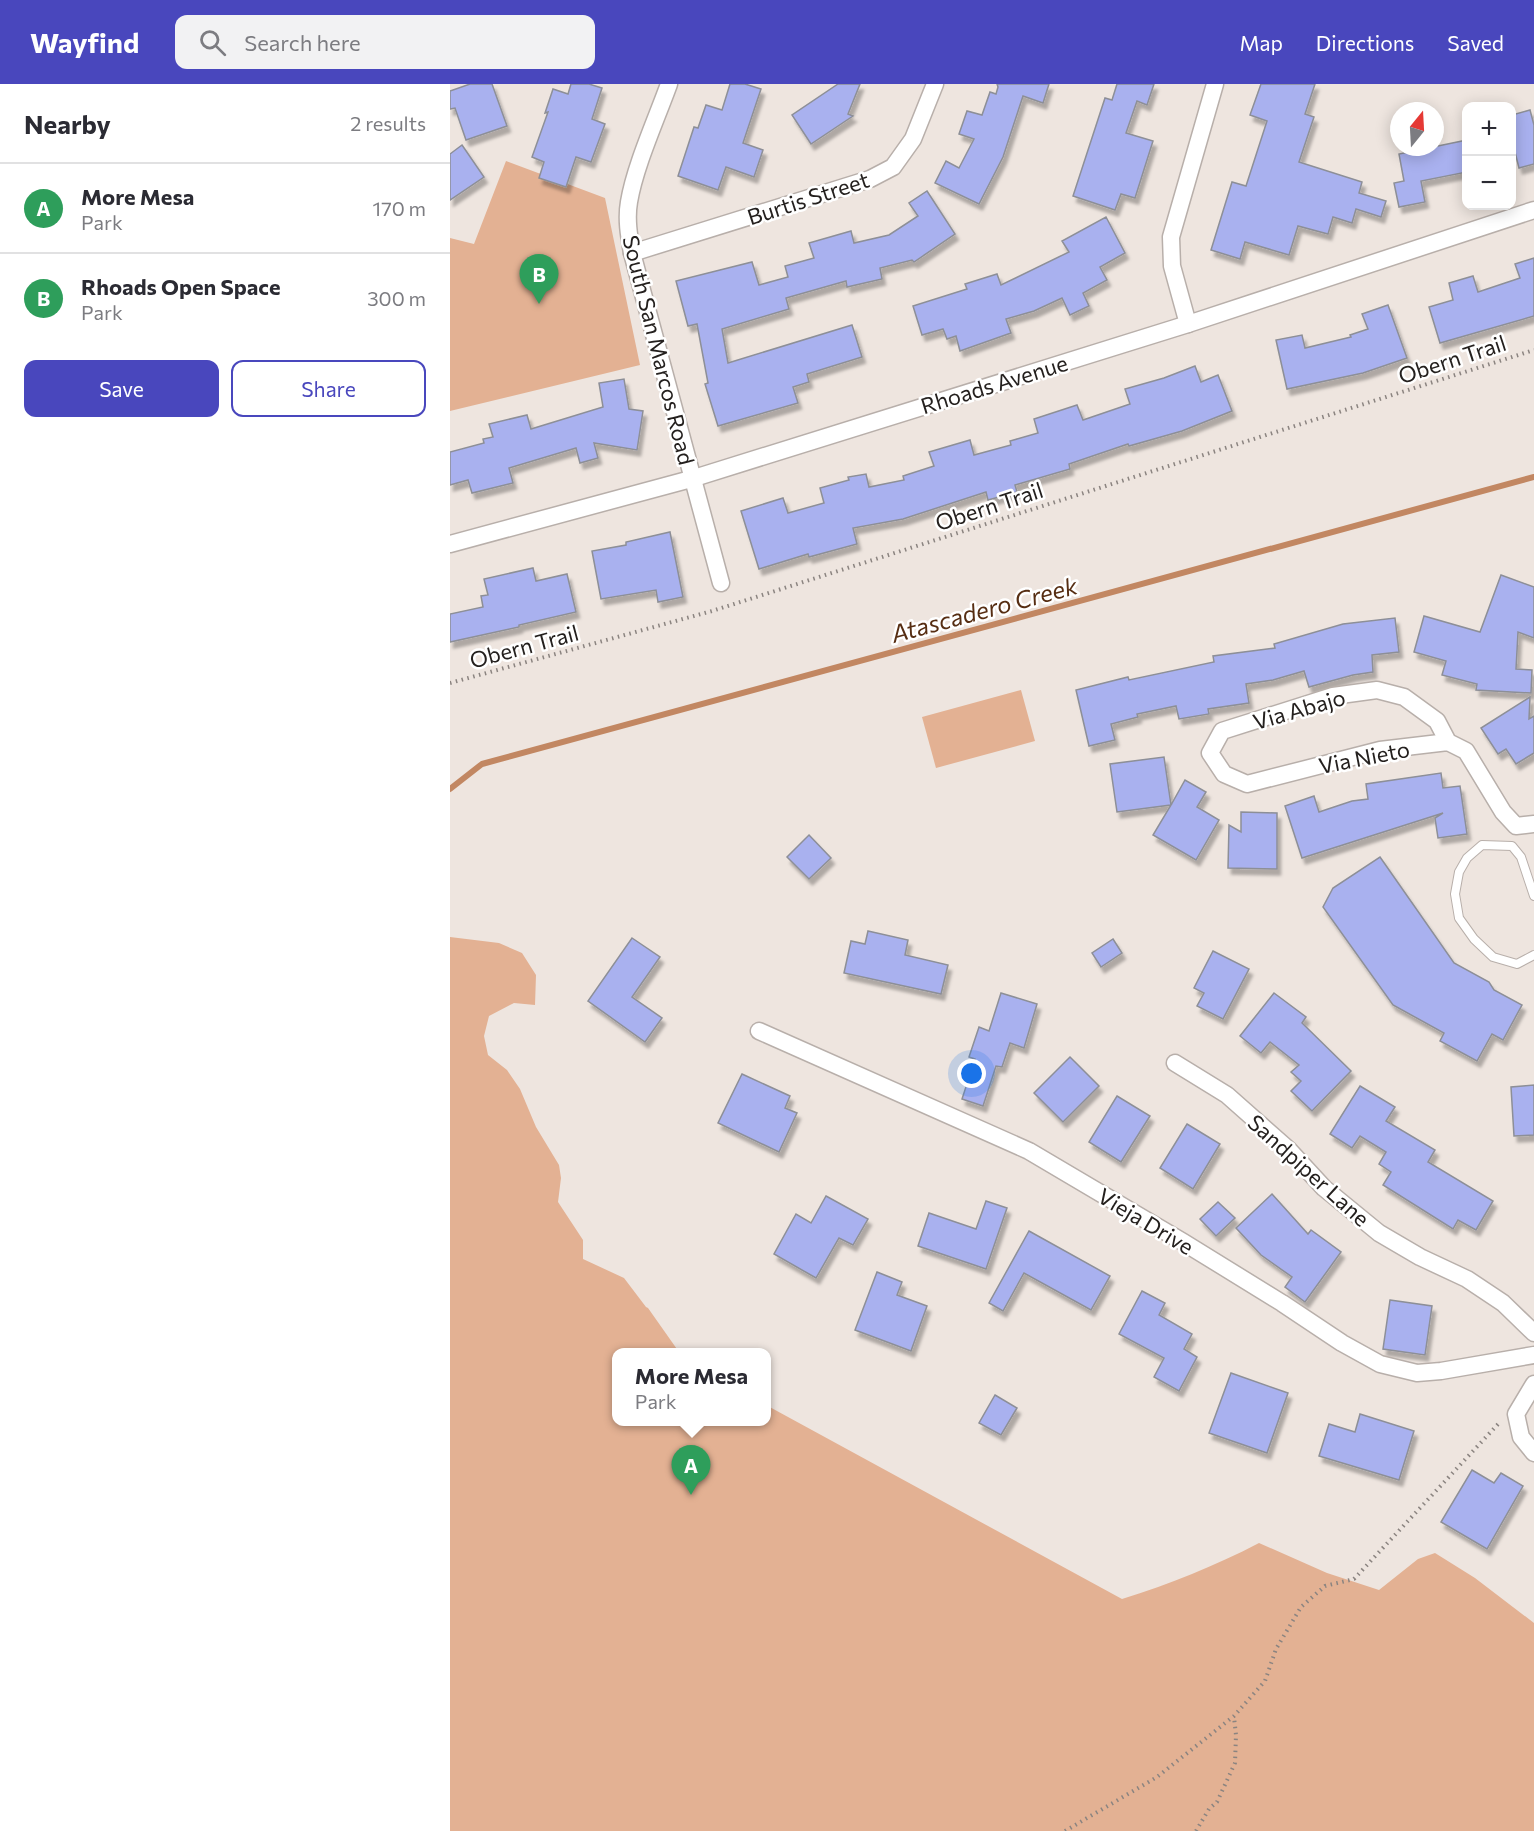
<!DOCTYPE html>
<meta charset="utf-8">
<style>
:root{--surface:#fff;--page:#f2f2f3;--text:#2b2b33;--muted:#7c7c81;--line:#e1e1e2;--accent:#4947bd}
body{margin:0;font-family:Commissioner,sans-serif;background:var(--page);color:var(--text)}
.controls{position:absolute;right:18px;top:18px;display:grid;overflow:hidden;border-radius:12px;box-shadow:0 3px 15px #0003}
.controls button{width:54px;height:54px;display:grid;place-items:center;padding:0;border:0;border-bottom:2px solid var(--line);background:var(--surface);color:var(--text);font:30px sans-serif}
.compass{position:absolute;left:940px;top:18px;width:54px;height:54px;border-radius:50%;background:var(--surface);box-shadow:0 3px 15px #0003;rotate:18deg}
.you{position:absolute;left:522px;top:990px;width:21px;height:21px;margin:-15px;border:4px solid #fff;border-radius:50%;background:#1a73e8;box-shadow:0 0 0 9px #1a73e833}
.badge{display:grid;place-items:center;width:39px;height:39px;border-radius:50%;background:var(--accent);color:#fff;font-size:20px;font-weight:700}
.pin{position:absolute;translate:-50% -50px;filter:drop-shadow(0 2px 3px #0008)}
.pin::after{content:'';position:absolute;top:32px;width:21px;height:18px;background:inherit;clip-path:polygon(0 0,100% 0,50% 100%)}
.popup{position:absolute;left:162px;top:1264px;width:159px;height:78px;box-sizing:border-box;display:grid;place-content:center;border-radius:12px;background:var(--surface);filter:drop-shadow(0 2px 4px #0005);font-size:20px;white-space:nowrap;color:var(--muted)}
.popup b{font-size:22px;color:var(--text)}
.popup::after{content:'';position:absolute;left:50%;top:100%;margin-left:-12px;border:12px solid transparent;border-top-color:var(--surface)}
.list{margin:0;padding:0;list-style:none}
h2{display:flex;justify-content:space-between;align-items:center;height:78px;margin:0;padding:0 24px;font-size:26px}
h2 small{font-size:20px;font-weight:400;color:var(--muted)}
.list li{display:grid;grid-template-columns:39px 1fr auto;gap:18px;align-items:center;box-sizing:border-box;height:90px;padding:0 24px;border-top:2px solid var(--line)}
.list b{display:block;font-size:22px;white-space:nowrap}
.list p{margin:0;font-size:20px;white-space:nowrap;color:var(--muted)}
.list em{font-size:20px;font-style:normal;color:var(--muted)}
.actions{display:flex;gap:12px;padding:18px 24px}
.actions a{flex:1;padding:14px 0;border:2px solid var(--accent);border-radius:12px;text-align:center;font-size:21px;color:var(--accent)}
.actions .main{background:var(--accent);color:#fff}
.icon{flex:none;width:33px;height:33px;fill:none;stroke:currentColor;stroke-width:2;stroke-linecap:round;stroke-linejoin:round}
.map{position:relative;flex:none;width:1084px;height:1747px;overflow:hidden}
header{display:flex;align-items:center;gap:36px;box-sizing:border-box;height:84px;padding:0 30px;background:var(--accent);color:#fff}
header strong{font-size:28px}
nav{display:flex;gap:33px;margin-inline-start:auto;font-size:21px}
.search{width:420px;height:54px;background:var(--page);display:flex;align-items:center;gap:15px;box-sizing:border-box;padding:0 21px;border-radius:12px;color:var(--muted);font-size:22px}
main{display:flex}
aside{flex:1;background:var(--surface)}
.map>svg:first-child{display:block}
.green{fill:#e3b193}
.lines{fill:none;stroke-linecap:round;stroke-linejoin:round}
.stream{stroke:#c28762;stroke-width:6}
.building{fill:#a9b1ef;stroke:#8d8f97;stroke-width:1.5;filter:url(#shadow)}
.service-casing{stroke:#b8afaa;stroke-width:10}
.minor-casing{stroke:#b8afaa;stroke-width:19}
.path{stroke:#8b8480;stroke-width:4;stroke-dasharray:1.5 4.5;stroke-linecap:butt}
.service{stroke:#fff;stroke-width:8}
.minor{stroke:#fff;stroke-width:16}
.labels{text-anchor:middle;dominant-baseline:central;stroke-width:5;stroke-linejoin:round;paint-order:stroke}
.street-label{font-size:22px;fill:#24201e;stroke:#fff}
.water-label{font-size:24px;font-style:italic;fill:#562d12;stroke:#fff}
</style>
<header>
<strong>Wayfind</strong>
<div class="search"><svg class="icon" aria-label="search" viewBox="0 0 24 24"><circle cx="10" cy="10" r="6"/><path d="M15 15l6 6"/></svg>Search here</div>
<nav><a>Map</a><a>Directions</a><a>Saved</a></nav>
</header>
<main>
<aside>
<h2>Nearby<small>2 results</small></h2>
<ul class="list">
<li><span class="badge" style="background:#2e9e5b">A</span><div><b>More Mesa</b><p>Park</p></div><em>170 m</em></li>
<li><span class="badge" style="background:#2e9e5b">B</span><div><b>Rhoads Open Space</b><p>Park</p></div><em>300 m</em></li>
</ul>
<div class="actions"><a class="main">Save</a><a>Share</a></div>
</aside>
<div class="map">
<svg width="1084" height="1747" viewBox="0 0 1084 1747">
<defs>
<filter id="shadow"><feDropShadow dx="3.5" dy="6" stdDeviation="1.5" flood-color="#0004"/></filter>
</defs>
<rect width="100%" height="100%" fill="#eee5df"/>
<g class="green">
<path d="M 56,77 L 155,114 L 190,281 L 0,327 L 0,154 L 24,160 Z"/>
<path d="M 571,606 L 585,657 L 486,684 L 472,633 Z"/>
<path d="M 0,853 L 49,859 L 72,869 L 86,891 L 85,921 L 64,919 L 39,932 L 34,952 L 38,971 L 57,986 L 70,1005 L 86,1043 L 109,1081 L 111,1094 L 108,1118 L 133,1156 L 133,1175 L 174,1194 L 196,1223 L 198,1224 L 229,1268 L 166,1268 L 166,1338 L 316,1338 L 316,1321 L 672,1515 C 720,1500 765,1482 809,1459 L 877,1489 L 929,1506 L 968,1475 L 985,1469 L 1025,1494 L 1084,1539 L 1084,1747 L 0,1747 Z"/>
</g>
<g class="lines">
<path class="stream" d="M 0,705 L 32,680 L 1084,393"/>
</g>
<g class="building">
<path d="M 20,0 L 42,0 L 57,42 L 16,56 L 5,24 L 0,25 L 0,7 Z"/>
<path d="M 121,0 L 139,0 L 152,4 L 142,35 L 155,40 L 141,78 L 126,73 L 116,103 L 89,94 L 94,78 L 82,73 L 98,28 L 95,29 L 103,5 L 118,10 Z"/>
<path d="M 280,0 L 295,0 L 311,5 L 293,59 L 313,66 L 304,93 L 276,83 L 268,106 L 228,92 L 244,43 L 248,44 L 256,21 L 272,26 Z"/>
<path d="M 388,0 L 410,0 L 398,30 L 403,32 L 361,60 L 342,31 Z"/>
<path d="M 547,0 L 599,0 L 593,19 L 573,12 L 553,73 L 529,120 L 485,99 L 496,77 L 509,84 L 524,55 L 509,50 L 517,27 L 532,31 L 540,8 L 546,10 L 548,3 Z"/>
<path d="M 667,0 L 704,0 L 697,21 L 687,17 L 676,49 L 703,57 L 685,114 L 671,110 L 665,126 L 623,112 L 655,14 L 662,16 Z"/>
<path d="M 811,0 L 865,0 L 855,30 L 864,33 L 849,78 L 912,98 L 909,109 L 936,117 L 931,133 L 906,125 L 902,139 L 883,133 L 878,150 L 848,142 L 839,171 L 795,158 L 790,175 L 761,166 L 782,98 L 796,102 L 817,37 L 800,31 Z"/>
<path d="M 1080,26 L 1084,41 L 1084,80 L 1069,84 L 1065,68 L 1062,69 L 1062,31 Z"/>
<path d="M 1017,56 L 1017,88 L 971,97 L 975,118 L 949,123 L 944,99 L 954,97 L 949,70 Z"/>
<path d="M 12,61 L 34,93 L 0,116 L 0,70 Z"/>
<path d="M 477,107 L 505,150 L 464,178 L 462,176 L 430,184 L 432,195 L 397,203 L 396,197 L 336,214 L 339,225 L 272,245 L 278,279 L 402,241 L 412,273 L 357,290 L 359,298 L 343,303 L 348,319 L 268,342 L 255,300 L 258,299 L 247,240 L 238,242 L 226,197 L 302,178 L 309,201 L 338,193 L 335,182 L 364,174 L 359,159 L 401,147 L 404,159 L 439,151 L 468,132 L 459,119 Z"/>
<path d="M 656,133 L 675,169 L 650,183 L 657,196 L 633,209 L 639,222 L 620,231 L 612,214 L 584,227 L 556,235 L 561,249 L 510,267 L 506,252 L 497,255 L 493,245 L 472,251 L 463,222 L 517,205 L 515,200 L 547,190 L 551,201 L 619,168 L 612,157 Z"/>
<path d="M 1084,174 L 1084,232 L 990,259 L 979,223 L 1003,216 L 999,199 L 1023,192 L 1028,208 L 1070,194 L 1065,180 Z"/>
<path d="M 938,221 L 957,274 L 913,289 L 837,305 L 826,256 L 852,251 L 855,264 L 901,253 L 900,251 L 918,245 L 912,230 Z"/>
<path d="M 745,282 L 751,298 L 768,291 L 782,327 L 732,347 L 679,362 L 678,360 L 619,380 L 620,385 L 565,401 L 567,408 L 538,416 L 536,408 L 453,435 L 403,444 L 407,460 L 359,473 L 358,470 L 309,485 L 291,427 L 333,414 L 338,429 L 374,419 L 370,404 L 399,396 L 398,393 L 416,390 L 419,403 L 454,396 L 453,392 L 484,382 L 479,368 L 520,356 L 524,371 L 561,361 L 560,357 L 588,349 L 584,335 L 627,321 L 633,336 L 680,320 L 675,305 L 714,294 Z"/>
<path d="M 174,295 L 179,325 L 193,327 L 187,366 L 144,359 L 148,374 L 130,379 L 126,364 L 59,384 L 63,399 L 22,409 L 18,396 L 0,401 L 0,368 L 34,359 L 33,355 L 43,353 L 39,340 L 77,331 L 81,345 L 153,323 L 149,299 Z"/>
<path d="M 220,448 L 233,513 L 208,518 L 206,506 L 151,515 L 142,467 L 176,461 L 176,458 Z"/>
<path d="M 83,484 L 86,497 L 117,490 L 126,528 L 69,541 L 69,543 L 0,558 L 0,530 L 33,523 L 31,512 L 38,511 L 34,495 Z"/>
<path d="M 1051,491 L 1084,503 L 1084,554 L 1068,548 L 1066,585 L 1082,586 L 1081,609 L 1026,606 L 1027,600 L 992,591 L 996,577 L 964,568 L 974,532 L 1030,548 Z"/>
<path d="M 945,534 L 949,568 L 922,571 L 923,588 L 903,591 L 859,603 L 854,587 L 823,596 L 796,600 L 799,619 L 758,625 L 759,630 L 729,635 L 726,622 L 687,630 L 688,633 L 661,640 L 665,656 L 639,662 L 626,606 L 678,593 L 679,596 L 764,578 L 763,572 L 825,564 L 824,560 L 893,540 Z"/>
<path d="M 1080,613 L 1079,635 L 1084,632 L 1084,669 L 1066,680 L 1056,665 L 1048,670 L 1031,644 Z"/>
<path d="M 714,673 L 721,721 L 735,696 L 756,708 L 747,723 L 769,736 L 746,776 L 703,751 L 721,721 L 667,728 L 660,680 Z"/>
<path d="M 991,689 L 993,704 L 1010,702 L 1017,750 L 988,754 L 985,734 L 993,729 L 852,774 L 835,722 L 864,712 L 869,728 L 902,717 L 918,715 L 916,700 Z"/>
<path d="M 791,728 L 827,729 L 827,785 L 778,784 L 779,741 L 791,748 Z"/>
<path d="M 359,751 L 381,774 L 359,795 L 337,773 Z"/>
<path d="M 930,773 L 1004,879 L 1039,898 L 1044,906 L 1072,921 L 1053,956 L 1042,950 L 1027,977 L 990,957 L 994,949 L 943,921 L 873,823 L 883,804 Z"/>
<path d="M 418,847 L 458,856 L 455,871 L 498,881 L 491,910 L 394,889 L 401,857 L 415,860 Z"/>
<path d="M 182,854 L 210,873 L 182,913 L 212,934 L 195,958 L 138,917 Z"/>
<path d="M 663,855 L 672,869 L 651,883 L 642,869 Z"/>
<path d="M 763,867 L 799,885 L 773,935 L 747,922 L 754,909 L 744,904 Z"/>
<path d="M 551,909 L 587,920 L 574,964 L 560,959 L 552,983 L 546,982 L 533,1022 L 512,1015 L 525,975 L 519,973 L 529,943 L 539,947 Z"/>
<path d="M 824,909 L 856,933 L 852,939 L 901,987 L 862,1027 L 841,1007 L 851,997 L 841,988 L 849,981 L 820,958 L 811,969 L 790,952 Z"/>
<path d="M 620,973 L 649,1002 L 613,1038 L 584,1009 Z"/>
<path d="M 292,990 L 340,1012 L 335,1024 L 347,1029 L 329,1068 L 268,1039 Z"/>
<path d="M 1084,1001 L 1084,1051 L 1064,1052 L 1061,1003 Z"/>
<path d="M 910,1002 L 945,1023 L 936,1037 L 985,1066 L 978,1078 L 1043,1117 L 1026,1146 L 1008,1136 L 1003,1145 L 933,1101 L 941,1088 L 929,1080 L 936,1068 L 910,1052 L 902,1064 L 880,1050 Z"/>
<path d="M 667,1012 L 700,1032 L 671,1078 L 639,1058 Z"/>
<path d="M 737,1040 L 770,1060 L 743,1105 L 710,1084 Z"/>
<path d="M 822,1110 L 858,1150 L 861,1146 L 891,1168 L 855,1218 L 835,1203 L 842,1193 L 811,1171 L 786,1144 Z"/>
<path d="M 376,1112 L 418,1135 L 403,1161 L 389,1154 L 366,1194 L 324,1170 L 346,1130 L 361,1139 Z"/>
<path d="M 536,1117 L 557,1124 L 536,1185 L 468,1162 L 479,1129 L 526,1145 Z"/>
<path d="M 768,1118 L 785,1134 L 766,1152 L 750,1135 Z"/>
<path d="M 579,1147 L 660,1192 L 641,1226 L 574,1189 L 553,1227 L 539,1219 Z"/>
<path d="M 427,1188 L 452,1198 L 447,1211 L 477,1222 L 461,1267 L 405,1246 Z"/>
<path d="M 692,1207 L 715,1219 L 709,1231 L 742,1250 L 734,1265 L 747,1273 L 729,1307 L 704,1293 L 714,1274 L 669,1250 Z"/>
<path d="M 940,1216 L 982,1222 L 975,1271 L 933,1265 Z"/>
<path d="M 781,1289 L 838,1309 L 817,1369 L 759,1349 Z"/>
<path d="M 545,1311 L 567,1324 L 551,1351 L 529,1339 Z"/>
<path d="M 910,1330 L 964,1347 L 949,1396 L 869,1372 L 879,1340 L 905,1348 Z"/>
<path d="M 1022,1386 L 1044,1399 L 1051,1389 L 1073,1402 L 1037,1465 L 991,1438 Z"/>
</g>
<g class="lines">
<defs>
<path id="service" d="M 1084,812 L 1071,773 L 1062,762 L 1032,761 L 1017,774 L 1009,788 L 1005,810 L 1009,834 L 1024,855 L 1043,873 L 1067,880 L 1084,871"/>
<g id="minor">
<path d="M 219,0 C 206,36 185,82 179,118 C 176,135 179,152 182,169 L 271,499"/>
<path d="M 182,169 L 420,95 L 443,83 L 463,55 L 485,0"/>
<path d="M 738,240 L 722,182 L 721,153 L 765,0"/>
<path d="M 0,460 L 241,395 L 738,240 L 1084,126"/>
<path d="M 998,658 L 987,637 L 954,613 L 927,606 L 883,612 L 772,647 L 760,669 L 774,690 L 797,700 L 930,666 L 998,658 L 1016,667 L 1053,728 L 1066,742 L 1084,740"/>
<path d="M 309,947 L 579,1067 L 733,1158 L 832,1219 L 892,1259 L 930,1280 L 967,1289 L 991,1287 L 1084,1271"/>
<path d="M 725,979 L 777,1011 L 838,1065 L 874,1104 L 929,1149 L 970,1173 L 1017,1195 L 1053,1219 L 1084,1249"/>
<path d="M 1084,1300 L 1066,1330 L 1071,1353 L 1084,1369"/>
</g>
</defs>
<use href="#service" class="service-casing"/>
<use href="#minor" class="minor-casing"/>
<g class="path">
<path d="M 0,599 L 262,527 L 1084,266"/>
<path d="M 615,1747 L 707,1693 L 784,1632 L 815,1597 L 826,1565 L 851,1523 L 875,1502 L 904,1495 L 1050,1338"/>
<path d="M 746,1747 L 759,1725 L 767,1718 L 785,1679 L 786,1651 L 784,1633"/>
</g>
<use href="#service" class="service"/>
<use href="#minor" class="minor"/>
</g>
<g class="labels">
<g class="street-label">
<text transform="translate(358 114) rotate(-18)">Burtis Street</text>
<text transform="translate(209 266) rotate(76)">South San Marcos Road</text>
<text transform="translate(1002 275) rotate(-18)">Obern Trail</text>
<text transform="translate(544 300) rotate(-17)">Rhoads Avenue</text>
<text transform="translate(539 422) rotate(-18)">Obern Trail</text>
<text transform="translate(74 562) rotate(-15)">Obern Trail</text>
<text transform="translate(849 625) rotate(-16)">Via Abajo</text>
<text transform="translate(914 673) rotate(-11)">Via Nieto</text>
<text transform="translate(859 1086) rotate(42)">Sandpiper Lane</text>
<text transform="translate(696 1137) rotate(31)">Vieja Drive</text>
</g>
<g class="water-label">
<text transform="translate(534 525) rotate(-15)">Atascadero Creek</text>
</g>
</g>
</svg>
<div class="controls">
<button>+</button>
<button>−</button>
</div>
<svg class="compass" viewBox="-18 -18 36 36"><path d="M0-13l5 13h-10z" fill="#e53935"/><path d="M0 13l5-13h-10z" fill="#7c7c81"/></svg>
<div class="you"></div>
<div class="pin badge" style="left:241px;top:1411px;background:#2e9e5b">A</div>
<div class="popup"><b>More Mesa</b>Park</div>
<div class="pin badge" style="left:89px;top:220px;background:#2e9e5b">B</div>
</div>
</main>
